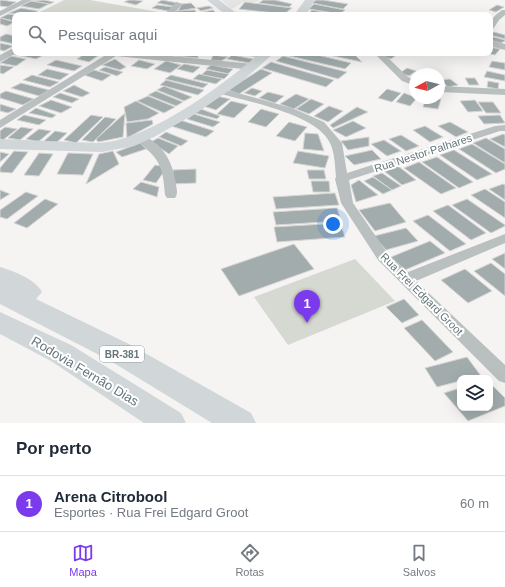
<!DOCTYPE html>
<html lang="pt">
<meta charset="utf-8">
<style>
:root{--surface:#fff;--page:#f2f2f3;--text:#1f2937;--muted:#747a83;--line:#e0e1e3;--accent:#7c3aed}
body{margin:0;font-family:Helvetica,sans-serif;background:var(--page);color:var(--text)}
.controls{position:absolute;right:12px;bottom:12px;display:grid;overflow:hidden;border-radius:8px;box-shadow:0 4px 16px #0002}
.controls button{width:36px;height:36px;display:grid;place-items:center;padding:0;border:0;border-bottom:1px solid var(--line);background:var(--surface);color:var(--text);font:20px sans-serif}
.compass{position:absolute;left:409px;top:68px;width:36px;height:36px;border-radius:50%;background:var(--surface);box-shadow:0 4px 16px #0002;rotate:262deg}
.you{position:absolute;left:333px;top:224px;width:14px;height:14px;margin:-10px;border:3px solid #fff;border-radius:50%;background:#1a73e8;box-shadow:0 0 0 6px #1a73e833}
.badge{display:grid;place-items:center;width:26px;height:26px;border-radius:50%;background:var(--accent);color:#fff;font-size:13px;font-weight:700}
.pin{position:absolute;translate:-50% -33px;filter:drop-shadow(0 1px 2px #0008)}
.pin::after{content:'';position:absolute;top:21px;width:14px;height:12px;background:inherit;clip-path:polygon(0 0,100% 0,50% 100%)}
.list{margin:0;padding:0;list-style:none}
h2{display:flex;justify-content:space-between;align-items:center;height:52px;margin:0;padding:0 16px;font-size:17px}
h2 small{font-size:13px;font-weight:400;color:var(--muted)}
.list li{display:grid;grid-template-columns:26px 1fr auto;gap:12px;align-items:center;box-sizing:border-box;height:56px;padding:0 16px;border-top:1px solid var(--line)}
.list b{display:block;font-size:15px;white-space:nowrap}
.list p{margin:0;font-size:13px;white-space:nowrap;color:var(--muted)}
.list em{font-size:13px;font-style:normal;color:var(--muted)}
.icon{flex:none;width:22px;height:22px;fill:none;stroke:currentColor;stroke-width:2;stroke-linecap:round;stroke-linejoin:round}
.map{position:relative;flex:none;width:505px;height:423px;overflow:hidden}
.search{position:absolute;background:var(--surface);box-shadow:0 4px 16px #0002;left:12px;right:12px;top:12px;height:44px;display:flex;align-items:center;gap:10px;box-sizing:border-box;padding:0 14px;border-radius:8px;color:var(--muted);font-size:15px}
.sheet{height:108px;background:var(--surface)}
nav{display:flex;justify-content:space-around;align-items:center;box-sizing:border-box;height:56px;border-top:1px solid var(--line);background:var(--surface);font-size:11px;color:var(--muted)}
nav a{display:grid;justify-items:center;gap:2px}
nav .on{color:var(--accent)}
.map>svg:first-child{display:block}
.built{fill:#e5e6e4}
.green{fill:#d6d9d1}
.building{fill:#a2acad;stroke:#d6d5d4}
.lines{fill:none;stroke-linecap:round;stroke-linejoin:round}
.street{fill:#babfc0;fill-rule:evenodd}
.secondary{fill:#d1d6d8;fill-rule:evenodd}
.highway{fill:#d1d6d8;fill-rule:evenodd}
.labels{text-anchor:middle;dominant-baseline:central;stroke-width:4;stroke-linejoin:round;paint-order:stroke}
.shield{fill:#fff;stroke:#929ea1;stroke-width:1}
.shield-label{font-size:10px;font-weight:bold;fill:#647579}
.street-label{font-size:11px;fill:#647579;stroke:#fff}
.near-street-label{font-size:13px;fill:#647579;stroke:#fff}
</style>
<div class="map">
<svg width="505" height="423" viewBox="0 0 505 423">
<rect width="100%" height="100%" fill="#f5f4f2"/>
<path class="built" d="M 221,0 L 260,0 L 258,2 L 244,2 L 232,9 Z"/>
<g class="green">
<path d="M 64,0 L 90,0 L 164,13 L 162,15 L 34,15 Z"/>
<path d="M 355,259 L 395,301 L 288,345 L 254,297 Z"/>
</g>
<g class="building">
<path d="M 44,0 L 54,2 L 50,4 L 32,1 Z"/>
<path d="M 129,0 L 135,0 L 143,1 L 136,5 L 124,2 Z"/>
<path d="M 162,0 L 178,3 L 173,6 L 157,3 Z"/>
<path d="M 263,0 L 275,0 L 292,4 L 289,7 L 259,3 Z"/>
<path d="M 316,0 L 323,0 L 348,4 L 343,9 L 312,3 Z"/>
<path d="M 0,1 L 1,0 L 16,2 L 8,7 L 0,6 Z"/>
<path d="M 31,1 L 49,4 L 39,9 L 21,6 Z"/>
<path d="M 245,2 L 292,8 L 284,14 L 239,9 Z"/>
<path d="M 191,3 L 196,8 L 178,11 L 182,4 Z"/>
<path d="M 314,4 L 345,10 L 340,14 L 309,9 Z"/>
<path d="M 157,5 L 173,7 L 168,11 L 152,8 Z"/>
<path d="M 497,5 L 504,7 L 496,12 L 489,10 Z"/>
<path d="M 209,6 L 213,8 L 201,11 L 197,8 Z"/>
<path d="M 21,8 L 38,11 L 30,15 L 9,13 Z"/>
<path d="M 195,10 L 196,14 L 176,13 L 176,11 Z"/>
<path d="M 213,10 L 218,15 L 206,15 L 203,12 Z"/>
<path d="M 312,10 L 328,13 L 326,15 L 307,15 Z"/>
<path d="M 8,14 L 15,15 L 15,21 L 0,18 Z"/>
<path d="M 0,18 L 15,22 L 7,26 L 0,24 Z"/>
<path d="M 494,32 L 505,35 L 505,39 L 490,35 Z"/>
<path d="M 6,34 L 15,36 L 15,44 L 0,41 L 0,37 Z"/>
<path d="M 490,36 L 505,40 L 505,41 L 501,43 L 490,40 Z"/>
<path d="M 0,43 L 13,46 L 4,51 L 0,50 Z"/>
<path d="M 490,47 L 500,49 L 495,55 L 486,53 L 490,53 Z"/>
<path d="M 15,53 L 29,53 L 42,56 L 36,59 L 12,54 Z"/>
<path d="M 86,53 L 102,53 L 89,62 L 77,59 Z"/>
<path d="M 178,53 L 198,53 L 198,58 L 176,56 Z"/>
<path d="M 236,53 L 260,53 L 257,57 Z"/>
<path d="M 309,53 L 351,63 L 345,69 L 281,54 Z"/>
<path d="M 319,53 L 353,53 L 362,62 Z"/>
<path d="M 388,53 L 393,53 L 398,54 L 391,59 L 383,56 Z"/>
<path d="M 213,55 L 228,57 L 221,61 L 211,60 Z"/>
<path d="M 232,55 L 253,59 L 249,63 L 227,59 Z"/>
<path d="M 11,56 L 26,59 L 16,66 L 0,63 Z"/>
<path d="M 283,56 L 347,72 L 338,79 L 276,61 Z"/>
<path d="M 115,59 L 126,67 L 120,70 L 102,65 Z"/>
<path d="M 56,60 L 82,66 L 74,71 L 47,65 Z"/>
<path d="M 139,60 L 155,64 L 147,69 L 131,66 Z"/>
<path d="M 166,61 L 181,65 L 170,73 L 154,69 Z"/>
<path d="M 492,61 L 505,63 L 505,70 L 489,67 Z"/>
<path d="M 271,62 L 334,80 L 326,87 L 262,68 Z"/>
<path d="M 184,64 L 200,67 L 193,73 L 177,69 Z"/>
<path d="M 0,65 L 14,67 L 3,74 L 0,73 Z"/>
<path d="M 211,65 L 233,69 L 228,74 L 206,69 Z"/>
<path d="M 105,67 L 123,72 L 117,76 L 99,70 Z"/>
<path d="M 407,68 L 416,71 L 409,76 L 400,73 Z"/>
<path d="M 47,69 L 69,74 L 60,80 L 38,75 Z"/>
<path d="M 261,69 L 272,73 L 239,94 L 228,90 Z"/>
<path d="M 94,70 L 111,75 L 102,81 L 84,75 Z"/>
<path d="M 207,70 L 229,74 L 224,79 L 201,75 Z"/>
<path d="M 487,71 L 505,75 L 505,81 L 484,77 Z"/>
<path d="M 199,74 L 222,79 L 216,84 L 193,79 Z"/>
<path d="M 32,75 L 59,82 L 50,87 L 23,80 Z"/>
<path d="M 171,75 L 208,84 L 203,88 L 165,79 Z"/>
<path d="M 465,78 L 475,78 L 479,85 L 469,85 Z"/>
<path d="M 450,79 L 458,85 L 448,87 L 441,80 Z"/>
<path d="M 166,80 L 204,90 L 198,95 L 160,85 Z"/>
<path d="M 488,81 L 499,83 L 498,89 L 487,87 Z"/>
<path d="M 21,83 L 49,90 L 39,96 L 11,88 Z"/>
<path d="M 74,85 L 90,93 L 82,97 L 63,91 Z"/>
<path d="M 164,86 L 192,97 L 184,101 L 157,90 Z"/>
<path d="M 252,88 L 262,91 L 255,96 L 244,93 Z"/>
<path d="M 387,89 L 401,93 L 392,102 L 378,98 Z"/>
<path d="M 6,91 L 34,99 L 23,105 L 0,98 L 0,94 Z"/>
<path d="M 156,91 L 183,102 L 176,106 L 148,95 Z"/>
<path d="M 268,92 L 284,96 L 275,103 L 259,98 Z"/>
<path d="M 60,93 L 79,99 L 72,103 L 53,97 Z"/>
<path d="M 404,93 L 417,98 L 410,106 L 396,102 Z"/>
<path d="M 296,94 L 309,99 L 294,109 L 280,104 Z"/>
<path d="M 148,96 L 175,107 L 164,113 L 137,101 Z"/>
<path d="M 217,96 L 230,99 L 216,110 L 203,106 Z"/>
<path d="M 425,98 L 441,99 L 438,109 L 423,107 Z"/>
<path d="M 311,99 L 324,104 L 309,114 L 296,109 Z"/>
<path d="M 51,100 L 72,107 L 61,113 L 39,106 Z"/>
<path d="M 475,100 L 483,111 L 468,112 L 460,101 Z"/>
<path d="M 136,101 L 159,113 L 148,119 L 127,122 L 124,107 Z"/>
<path d="M 231,101 L 248,105 L 234,118 L 217,114 Z"/>
<path d="M 478,102 L 493,102 L 501,113 L 486,113 Z"/>
<path d="M 0,104 L 16,109 L 8,113 L 0,111 Z"/>
<path d="M 329,106 L 343,111 L 328,122 L 314,116 Z"/>
<path d="M 357,107 L 368,112 L 333,128 L 330,125 Z"/>
<path d="M 36,108 L 56,115 L 52,118 L 29,113 Z"/>
<path d="M 201,109 L 220,116 L 217,119 L 195,113 Z"/>
<path d="M 261,109 L 279,114 L 266,127 L 248,122 Z"/>
<path d="M 125,113 L 123,137 L 98,142 L 96,139 Z"/>
<path d="M 194,114 L 220,122 L 213,127 L 187,119 Z"/>
<path d="M 24,115 L 46,120 L 39,125 L 17,120 Z"/>
<path d="M 91,115 L 103,117 L 76,143 L 64,140 Z"/>
<path d="M 500,115 L 505,123 L 484,124 L 478,116 Z"/>
<path d="M 105,117 L 116,119 L 93,142 L 82,140 Z"/>
<path d="M 152,120 L 153,124 L 127,138 L 126,123 Z"/>
<path d="M 180,120 L 214,131 L 206,137 L 171,126 Z"/>
<path d="M 353,121 L 366,128 L 346,137 L 333,130 Z"/>
<path d="M 289,122 L 307,127 L 295,141 L 276,136 Z"/>
<path d="M 450,122 L 468,132 L 456,137 L 438,126 Z"/>
<path d="M 425,126 L 443,137 L 430,142 L 413,130 Z"/>
<path d="M 5,127 L 17,129 L 3,140 L 0,139 L 0,131 Z"/>
<path d="M 21,127 L 33,129 L 20,140 L 8,138 Z"/>
<path d="M 39,129 L 51,131 L 38,142 L 26,139 Z"/>
<path d="M 55,131 L 67,133 L 55,144 L 43,142 Z"/>
<path d="M 166,132 L 188,141 L 181,146 L 159,137 Z"/>
<path d="M 305,133 L 318,134 L 324,151 L 303,149 Z"/>
<path d="M 503,134 L 505,135 L 505,147 L 490,139 Z"/>
<path d="M 401,135 L 419,146 L 406,151 L 389,139 Z"/>
<path d="M 369,137 L 369,146 L 348,150 L 341,141 Z"/>
<path d="M 158,138 L 178,146 L 169,154 L 151,142 Z"/>
<path d="M 486,138 L 505,149 L 505,163 L 473,143 Z"/>
<path d="M 384,140 L 401,151 L 387,156 L 371,144 Z"/>
<path d="M 140,143 L 146,149 L 122,157 L 116,152 Z"/>
<path d="M 472,144 L 505,164 L 505,169 L 496,173 L 459,149 Z"/>
<path d="M 372,150 L 381,159 L 354,165 L 345,156 Z"/>
<path d="M 454,150 L 492,174 L 477,180 L 440,155 Z"/>
<path d="M 14,151 L 28,152 L 12,173 L 0,172 L 0,168 Z"/>
<path d="M 113,151 L 119,164 L 86,184 L 99,154 Z"/>
<path d="M 298,151 L 329,156 L 325,168 L 293,163 Z"/>
<path d="M 0,152 L 9,154 L 0,162 Z"/>
<path d="M 39,153 L 53,154 L 39,176 L 24,175 Z"/>
<path d="M 68,153 L 93,154 L 83,175 L 57,174 Z"/>
<path d="M 437,157 L 473,182 L 459,188 L 422,162 Z"/>
<path d="M 419,162 L 456,188 L 441,194 L 404,168 Z"/>
<path d="M 155,165 L 167,167 L 156,183 L 143,180 Z"/>
<path d="M 398,166 L 416,180 L 402,185 L 384,171 Z"/>
<path d="M 196,169 L 196,183 L 172,184 L 173,170 Z"/>
<path d="M 307,170 L 324,170 L 326,179 L 309,179 Z"/>
<path d="M 382,173 L 401,186 L 392,190 L 373,176 Z"/>
<path d="M 373,177 L 392,190 L 383,194 L 364,181 Z"/>
<path d="M 359,180 L 378,195 L 356,202 L 351,185 Z"/>
<path d="M 311,181 L 329,181 L 330,192 L 313,192 Z"/>
<path d="M 141,182 L 159,187 L 157,197 L 133,189 Z"/>
<path d="M 503,184 L 505,185 L 505,200 L 489,189 Z"/>
<path d="M 485,189 L 505,202 L 505,218 L 471,195 Z"/>
<path d="M 0,190 L 10,194 L 0,200 Z"/>
<path d="M 26,192 L 38,196 L 7,219 L 0,217 L 0,210 Z"/>
<path d="M 335,193 L 339,205 L 276,209 L 273,197 Z"/>
<path d="M 45,199 L 58,204 L 27,228 L 14,223 Z"/>
<path d="M 467,199 L 505,225 L 505,226 L 491,233 L 452,205 Z"/>
<path d="M 390,203 L 406,222 L 375,231 L 359,210 Z"/>
<path d="M 448,205 L 486,233 L 471,240 L 433,211 Z"/>
<path d="M 337,208 L 341,221 L 276,225 L 273,212 Z"/>
<path d="M 428,215 L 466,244 L 450,251 L 413,221 Z"/>
<path d="M 340,223 L 345,237 L 277,242 L 274,227 Z"/>
<path d="M 406,228 L 418,241 L 386,250 L 374,236 Z"/>
<path d="M 430,241 L 445,253 L 405,270 L 391,257 Z"/>
<path d="M 294,244 L 314,269 L 239,296 L 221,269 Z"/>
<path d="M 505,253 L 505,269 L 492,259 Z"/>
<path d="M 491,263 L 505,274 L 505,296 L 474,271 Z"/>
<path d="M 465,269 L 492,291 L 468,303 L 441,280 Z"/>
<path d="M 404,299 L 419,315 L 402,323 L 386,307 Z"/>
<path d="M 422,320 L 453,352 L 435,361 L 404,328 Z"/>
<path d="M 467,357 L 481,376 L 460,378 L 460,381 L 437,387 L 425,368 Z"/>
<path d="M 490,383 L 505,398 L 505,406 L 468,421 L 444,393 L 460,388 L 460,408 L 490,408 Z"/>
</g>
<g class="lines">
<g class="street">
<path d="M 22,0 L 32,0 L 0,16 L 0,11 Z"/>
<path d="M 176,2 L 183,4 L 172,15 L 164,15 Z"/>
<path d="M 502,10 L 505,10 L 505,15 L 499,20 L 493,29 L 490,29 C 490,19 494,16 502,10 Z"/>
<path d="M 490,40 L 505,44 L 505,50 L 490,46 Z"/>
<path d="M 15,47 L 16,53 L 0,62 L 0,55 Z"/>
<path d="M 109,53 L 140,53 L 253,64 L 258,67 L 253,70 L 116,56 L 0,128 L 0,120 Z"/>
<path d="M 374,53 L 383,53 L 408,77 L 415,80 L 415,86 L 402,81 Z"/>
<path d="M 439,86 L 505,89 L 505,95 L 439,92 Z"/>
<path d="M 220,88 L 292,108 L 324,122 L 342,143 L 347,173 L 495,126 L 505,125 L 505,131 L 500,131 L 349,180 L 353,203 L 388,254 L 408,272 L 505,234 L 505,243 L 416,281 L 505,365 L 505,383 L 499,381 L 378,260 L 341,203 L 335,179 L 336,177 C 335,167 335,153 330,143 C 317,114 246,101 217,93 L 215,91 Z"/>
<path d="M 139,135 C 162,140 174,164 176,185 C 177,190 178,194 175,198 L 167,198 L 165,195 C 163,166 159,157 135,140 L 133,138 L 135,136 Z"/>
</g>
<g class="secondary">
<path d="M 207,0 L 219,0 L 239,15 L 226,15 Z"/>
<path d="M 305,0 L 315,0 L 306,15 L 294,15 Z"/>
<path d="M 260,53 L 274,53 L 240,83 L 198,112 L 154,137 L 134,146 L 102,152 L 0,149 L 0,139 L 97,143 C 147,142 223,85 260,53 Z"/>
</g>
<g class="highway">
<path d="M 0,267 C 14,271 35,279 42,292 L 36,299 L 129,344 L 251,413 L 256,423 L 212,423 L 109,360 L 0,304 Z"/>
<path d="M 0,312 L 71,345 L 181,413 L 186,423 L 144,423 L 51,361 L 0,334 Z"/>
</g>
</g>
<g class="labels">
<rect class="shield" x="100" y="346" width="44" height="16" rx="3"/>
<g class="shield-label">
<text x="122" y="354">BR-381</text>
</g>
<g class="street-label">
<text transform="translate(423 153) rotate(-18)">Rua Nestor Palhares</text>
<text transform="translate(422 294) rotate(45)">Rua Frei Edgard Groot</text>
</g>
<g class="near-street-label">
<text transform="translate(85 371) rotate(31)">Rodovia Fernão Dias</text>
</g>
</g>
</svg>
<div class="controls">
<button><svg class="icon" aria-label="layers" viewBox="0 0 24 24"><path d="M12 4l9 5-9 5-9-5zM3 14l9 5 9-5"/></svg></button>
</div>
<svg class="compass" viewBox="-18 -18 36 36"><path d="M0-13l5 13h-10z" fill="#e53935"/><path d="M0 13l5-13h-10z" fill="#747a83"/></svg>
<div class="you"></div>
<div class="pin badge" style="left:307px;top:323px">1</div>
<div class="search"><svg class="icon" aria-label="search" viewBox="0 0 24 24"><circle cx="10" cy="10" r="6"/><path d="M15 15l6 6"/></svg>Pesquisar aqui</div>
</div>
<section class="sheet">
<h2>Por perto<small></small></h2>
<ul class="list">
<li><span class="badge">1</span><div><b>Arena Citrobool</b><p>Esportes · Rua Frei Edgard Groot</p></div><em>60 m</em></li>
</ul>
</section>
<nav>
<a class="on"><svg class="icon" aria-label="map" viewBox="0 0 24 24"><path d="M3 6l6-2 6 2 6-2v14l-6 2-6-2-6 2zM9 4v14M15 6v14"/></svg>Mapa</a>
<a><svg class="icon" aria-label="directions" viewBox="0 0 24 24"><path d="M12 3l9 9-9 9-9-9zM9 14v-3h6M13 9l2 2-2 2"/></svg>Rotas</a>
<a><svg class="icon" aria-label="saved" viewBox="0 0 24 24"><path d="M7 4h10v16l-5-4-5 4z"/></svg>Salvos</a>
</nav>
